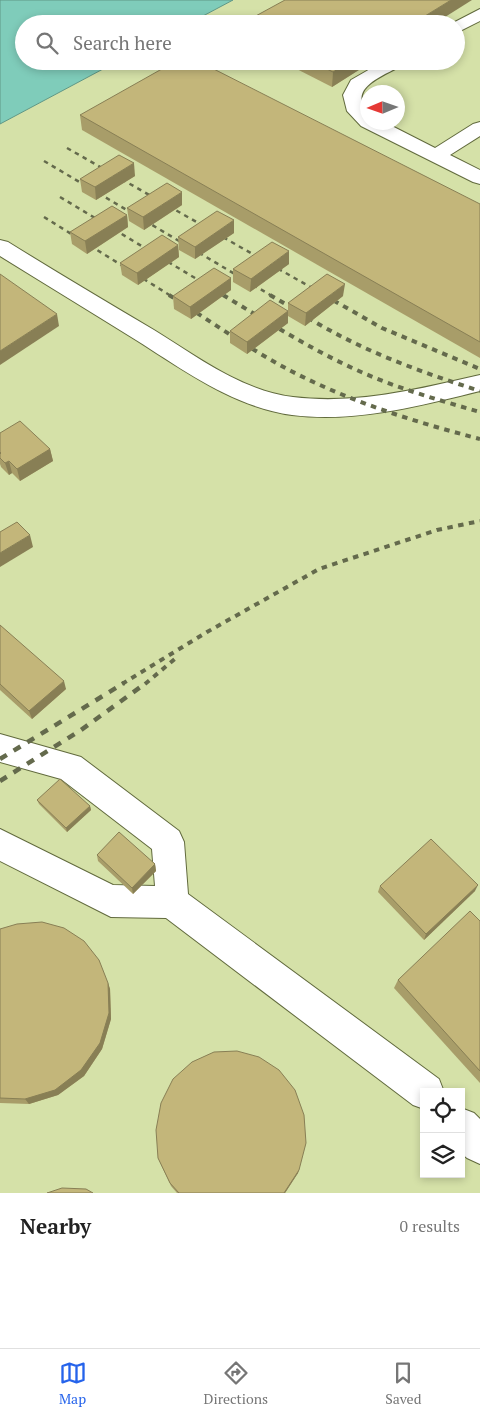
<!DOCTYPE html>
<style>
:root{--surface:#fff;--page:#f6f6f6;--text:#222;--muted:#767676;--line:#e0e0e0;--accent:#2563eb}
body{margin:0;font-family:"PT Serif",serif;background:var(--page);color:var(--text)}
.controls{position:absolute;right:15px;bottom:15px;display:grid;overflow:hidden;border-radius:0px;box-shadow:0 2px 8px #0003}
.controls button{width:45px;height:45px;display:grid;place-items:center;padding:0;border:0;border-bottom:1px solid var(--line);background:var(--surface);color:var(--text);font:25px sans-serif}
.compass{position:absolute;left:360px;top:85px;width:45px;height:45px;border-radius:50%;background:var(--surface);box-shadow:0 2px 8px #0003;rotate:268deg}
.list{margin:0;padding:0;list-style:none}
h2{display:flex;justify-content:space-between;align-items:center;height:65px;margin:0;padding:0 20px;font-size:21px}
h2 small{font-size:16px;font-weight:400;color:var(--muted)}
.icon{flex:none;width:28px;height:28px;fill:none;stroke:currentColor;stroke-width:2;stroke-linecap:round;stroke-linejoin:round}
.map{position:relative;flex:none;width:480px;height:1193px;overflow:hidden}
.search{position:absolute;background:var(--surface);box-shadow:0 2px 8px #0003;left:15px;right:15px;top:15px;height:55px;display:flex;align-items:center;gap:12px;box-sizing:border-box;padding:0 18px;border-radius:28px;color:var(--muted);font-size:19px}
.sheet{height:155px;background:var(--surface)}
nav{display:flex;justify-content:space-around;align-items:center;box-sizing:border-box;height:70px;border-top:1px solid var(--line);background:var(--surface);font-size:14px;color:var(--muted)}
nav a{display:grid;justify-items:center;gap:2px}
nav .on{color:var(--accent)}
.map>svg:first-child{display:block}
.built{fill:#d5e1a8;fill-rule:evenodd}
.water{fill:#7fccba;stroke:#609785}
.lines{fill:none;stroke-linecap:round;stroke-linejoin:round}
.minor-casing{stroke:#616a3d;stroke-width:2}
.minor{fill:#fff;fill-rule:evenodd}
.rail-far2{stroke:#646a4c;stroke-width:2.5;stroke-dasharray:4.5 4.5;stroke-linecap:butt}
.rail-far1{stroke:#646a4c;stroke-width:4;stroke-dasharray:5.5 5.5;stroke-linecap:butt}
.rail{stroke:#646a4c;stroke-width:4.5;stroke-dasharray:8 8;stroke-linecap:butt}
.wall{fill:#a89d69}
.shaded-wall{fill:#887f55}
.building{fill:#c3b67a;stroke:#887f55}
</style>
<div class="map">
<svg width="480" height="1193" viewBox="0 0 480 1193">
<rect width="100%" height="100%" fill="#e2edbb"/>
<path class="built" d="M 233,0 L 480,0 L 480,1193 L 0,1193 L 0,124 L 118,61 L 456,61 L 456,24 L 188,24 ZM 368,92 L 398,92 L 398,122 L 368,122 ZM 424,1092 L 461,1092 L 461,1174 L 424,1174 Z"/>
<path class="water" d="M 0,0 L 233,0 L 188,24 L 24,24 L 24,61 L 118,61 L 0,124 Z"/>
<g class="lines">
<defs>
<g id="minor">
<path d="M 480,9 L 480,21 L 456,33 L 456,24 L 451,24 Z"/>
<path d="M 384,61 L 406,61 L 403,65 C 387,74 346,88 368,111 L 368,122 L 384,122 L 435,148 L 473,124 L 480,122 L 480,136 L 450,155 L 480,170 L 480,184 L 473,182 L 361,126 L 347,111 L 343,95 L 351,80 Z"/>
<path d="M 0,240 L 8,242 C 56,272 105,301 154,330 C 196,356 242,391 293,397 C 356,405 419,389 480,375 L 480,391 C 419,406 355,423 292,415 C 234,407 185,371 136,340 C 91,312 45,284 0,256 Z"/>
<path d="M 0,734 L 81,757 L 179,831 L 184,842 L 188,894 L 439,1079 L 444,1092 L 424,1092 L 424,1109 L 413,1105 L 166,918 L 111,917 L 0,861 L 0,829 L 113,885 L 155,886 L 152,849 L 61,779 L 0,762 Z"/>
<path d="M 461,1108 L 474,1113 L 480,1119 L 480,1164 L 467,1158 L 461,1153 Z"/>
</g>
</defs>
<use href="#minor" class="minor-casing"/>
<use href="#minor" class="minor"/>
<g class="rail-far2">
<path d="M 67,148 L 326,296"/>
<path d="M 44,161 L 272,296"/>
<path d="M 60,197 L 225,296"/>
<path d="M 44,217 L 171,296"/>
</g>
<g class="rail-far1">
<path d="M 169,295 C 209,320 249,349 291,371 C 351,402 415,422 480,439"/>
<path d="M 223,295 C 263,319 304,345 346,365 C 389,386 435,399 480,412"/>
<path d="M 270,295 C 291,307 312,321 333,332 C 379,357 430,375 480,391"/>
<path d="M 324,295 L 382,328 L 480,369"/>
<path d="M 122,684 L 207,632 L 319,569 L 437,530 L 480,521"/>
<path d="M 145,684 L 176,658"/>
</g>
<g class="rail">
<path d="M 0,759 L 124,683"/>
<path d="M 0,781 L 81,730 L 146,683"/>
</g>
</g>
<g class="wall">
<path d="M 281,61 L 373,61 L 332,87 Z"/>
<path d="M 80,115 L 480,204 L 480,358 L 82,130 Z"/>
<path d="M 135,176 L 96,200 L 82,192 L 80,179 Z"/>
<path d="M 182,205 L 144,230 L 129,221 L 127,208 Z"/>
<path d="M 127,215 L 128,227 L 87,254 L 72,244 L 70,232 Z"/>
<path d="M 234,233 L 195,259 L 179,250 L 178,237 Z"/>
<path d="M 178,245 L 179,257 L 138,285 L 122,275 L 120,263 Z"/>
<path d="M 289,264 L 250,292 L 233,282 L 233,269 Z"/>
<path d="M 231,278 L 231,290 L 191,319 L 174,309 L 173,296 Z"/>
<path d="M 343,296 L 305,326 L 288,316 L 288,323 L 247,354 L 230,343 L 230,331 L 288,311 L 288,303 Z"/>
<path d="M 0,433 L 50,449 L 53,461 L 20,481 L 12,473 L 9,475 L 1,467 L 0,464 Z"/>
<path d="M 0,625 L 66,689 L 32,719 L 0,690 Z"/>
<path d="M 37,800 L 90,806 L 91,810 L 67,832 L 39,804 Z"/>
<path d="M 97,855 L 155,864 L 156,871 L 133,894 L 98,861 Z"/>
<path d="M 380,886 L 475,891 L 424,940 L 378,892 Z"/>
<path d="M 480,921 L 480,1083 L 394,988 L 398,980 Z"/>
<path d="M 0,929 L 108,983 L 110,989 L 111,1019 L 102,1049 L 84,1076 L 58,1095 L 29,1104 L 0,1103 Z"/>
<path d="M 158,1158 L 299,1170 L 298,1173 L 285,1193 L 177,1193 L 171,1186 Z"/>
</g>
<g class="shaded-wall">
<path d="M 451,0 L 472,0 L 434,24 L 412,24 Z"/>
<path d="M 351,61 L 373,61 L 332,87 L 333,72 Z"/>
<path d="M 134,163 L 135,176 L 96,200 L 95,187 Z"/>
<path d="M 182,192 L 182,205 L 144,230 L 143,217 Z"/>
<path d="M 127,215 L 128,227 L 87,254 L 85,241 Z"/>
<path d="M 234,220 L 234,233 L 195,259 L 195,247 Z"/>
<path d="M 178,245 L 179,257 L 138,285 L 137,273 Z"/>
<path d="M 289,251 L 289,264 L 250,292 L 251,279 Z"/>
<path d="M 231,278 L 231,290 L 191,319 L 190,307 Z"/>
<path d="M 345,284 L 343,296 L 305,326 L 306,313 Z"/>
<path d="M 288,311 L 288,323 L 247,354 L 247,342 Z"/>
<path d="M 57,314 L 59,326 L 0,365 L 0,351 Z"/>
<path d="M 50,449 L 53,461 L 20,481 L 17,469 Z"/>
<path d="M 9,461 L 12,473 L 9,475 L 5,463 Z"/>
<path d="M 30,535 L 33,547 L 0,567 L 0,553 Z"/>
<path d="M 64,681 L 66,689 L 32,719 L 29,711 Z"/>
<path d="M 90,806 L 91,810 L 67,832 L 66,828 Z"/>
<path d="M 155,864 L 156,871 L 133,894 L 132,888 Z"/>
<path d="M 478,885 L 475,891 L 424,940 L 426,934 Z"/>
<path d="M 108,983 L 110,989 L 111,1019 L 102,1049 L 84,1076 L 58,1095 L 29,1104 L 25,1099 Z"/>
<path d="M 299,1170 L 298,1173 L 285,1193 L 284,1193 Z"/>
</g>
<g class="building">
<path d="M 285,0 L 451,0 L 412,24 L 241,24 Z"/>
<path d="M 176,61 L 198,61 L 480,204 L 480,342 L 80,115 Z"/>
<path d="M 311,61 L 351,61 L 333,72 Z"/>
<path d="M 119,155 L 134,163 L 95,187 L 80,179 Z"/>
<path d="M 167,183 L 182,192 L 143,217 L 127,208 Z"/>
<path d="M 112,206 L 127,215 L 85,241 L 70,232 Z"/>
<path d="M 217,211 L 234,220 L 195,247 L 178,237 Z"/>
<path d="M 162,235 L 178,245 L 137,273 L 120,263 Z"/>
<path d="M 272,242 L 289,251 L 251,279 L 233,269 Z"/>
<path d="M 214,268 L 231,278 L 190,307 L 173,296 Z"/>
<path d="M 0,274 L 57,314 L 0,351 Z"/>
<path d="M 327,274 L 345,284 L 306,313 L 288,303 Z"/>
<path d="M 270,300 L 288,311 L 247,342 L 230,331 Z"/>
<path d="M 20,421 L 50,449 L 17,469 L 9,461 L 5,463 L 0,458 L 0,454 L 1,453 L 0,452 L 0,433 Z"/>
<path d="M 17,522 L 30,535 L 0,553 L 0,532 Z"/>
<path d="M 0,625 L 64,681 L 29,711 L 0,684 Z"/>
<path d="M 60,779 L 90,806 L 66,828 L 37,800 Z"/>
<path d="M 119,832 L 155,864 L 132,888 L 97,855 Z"/>
<path d="M 431,839 L 478,885 L 426,934 L 380,886 Z"/>
<path d="M 470,911 L 480,921 L 480,1071 L 398,980 Z"/>
<path d="M 42,922 L 64,928 L 84,941 L 99,960 L 108,983 L 109,1013 L 100,1043 L 81,1070 L 55,1090 L 25,1099 L 0,1098 L 0,929 L 17,924 Z"/>
<path d="M 237,1051 L 259,1057 L 279,1070 L 295,1090 L 304,1115 L 306,1143 L 299,1170 L 284,1193 L 179,1193 L 170,1183 L 158,1158 L 156,1130 L 161,1103 L 173,1079 L 192,1062 L 214,1052 Z"/>
<path d="M 62,1188 L 86,1189 L 93,1193 L 47,1193 Z"/>
</g>
</svg>
<div class="controls">
<button><svg class="icon" aria-label="locate" viewBox="0 0 24 24"><circle cx="12" cy="12" r="6"/><path d="M12 2v4M12 18v4M2 12h4M18 12h4"/></svg></button>
<button><svg class="icon" aria-label="layers" viewBox="0 0 24 24"><path d="M12 4l9 5-9 5-9-5zM3 14l9 5 9-5"/></svg></button>
</div>
<svg class="compass" viewBox="-18 -18 36 36"><path d="M0-13l5 13h-10z" fill="#e53935"/><path d="M0 13l5-13h-10z" fill="#767676"/></svg>
<div class="search"><svg class="icon" aria-label="search" viewBox="0 0 24 24"><circle cx="10" cy="10" r="6"/><path d="M15 15l6 6"/></svg>Search here</div>
</div>
<section class="sheet">
<h2>Nearby<small>0 results</small></h2>
<ul class="list">
</ul>
</section>
<nav>
<a class="on"><svg class="icon" aria-label="map" viewBox="0 0 24 24"><path d="M3 6l6-2 6 2 6-2v14l-6 2-6-2-6 2zM9 4v14M15 6v14"/></svg>Map</a>
<a><svg class="icon" aria-label="directions" viewBox="0 0 24 24"><path d="M12 3l9 9-9 9-9-9zM9 14v-3h6M13 9l2 2-2 2"/></svg>Directions</a>
<a><svg class="icon" aria-label="saved" viewBox="0 0 24 24"><path d="M7 4h10v16l-5-4-5 4z"/></svg>Saved</a>
</nav>
